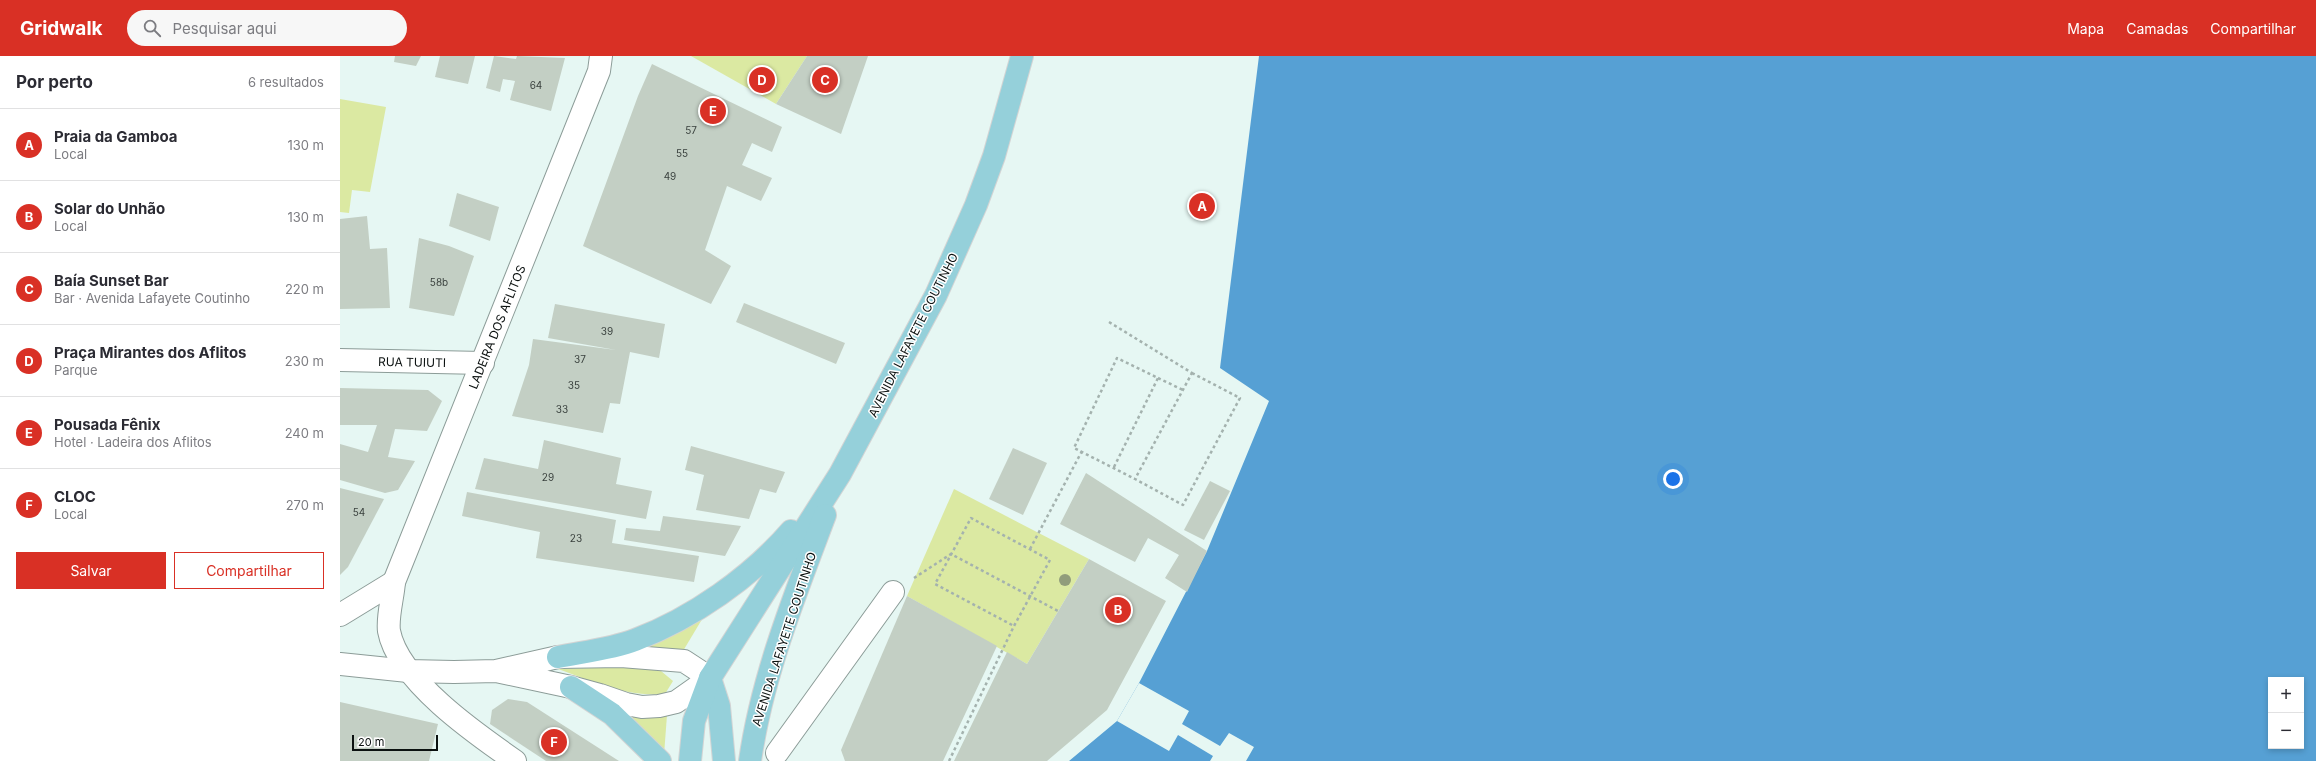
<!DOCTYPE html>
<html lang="pt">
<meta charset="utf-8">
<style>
:root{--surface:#fff;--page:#f7f7f7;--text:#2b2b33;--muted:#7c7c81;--line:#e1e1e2;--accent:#d93025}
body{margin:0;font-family:Inter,sans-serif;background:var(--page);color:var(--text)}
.controls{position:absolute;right:12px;bottom:12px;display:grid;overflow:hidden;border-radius:0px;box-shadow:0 2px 6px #0003}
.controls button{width:36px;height:36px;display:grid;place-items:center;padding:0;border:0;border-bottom:1px solid var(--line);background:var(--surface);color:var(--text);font:20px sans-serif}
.scale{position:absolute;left:12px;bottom:10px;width:86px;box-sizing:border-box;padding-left:4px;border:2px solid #0b1110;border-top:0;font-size:11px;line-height:14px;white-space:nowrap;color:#0b1110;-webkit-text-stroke:3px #fff;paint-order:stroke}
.you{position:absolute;left:1333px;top:423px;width:14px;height:14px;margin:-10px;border:3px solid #fff;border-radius:50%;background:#1a73e8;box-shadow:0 0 0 6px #1a73e833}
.badge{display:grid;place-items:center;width:26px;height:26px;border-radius:50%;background:var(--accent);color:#fff;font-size:13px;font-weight:700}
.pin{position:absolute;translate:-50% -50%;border:2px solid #fff;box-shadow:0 1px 4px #0006}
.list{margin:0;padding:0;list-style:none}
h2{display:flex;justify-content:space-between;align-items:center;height:52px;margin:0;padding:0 16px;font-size:17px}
h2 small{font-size:13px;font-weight:400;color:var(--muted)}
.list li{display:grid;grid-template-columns:26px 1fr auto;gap:12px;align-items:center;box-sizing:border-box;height:72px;padding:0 16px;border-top:1px solid var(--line)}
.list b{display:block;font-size:15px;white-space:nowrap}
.list p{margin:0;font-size:13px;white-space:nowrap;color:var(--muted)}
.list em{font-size:13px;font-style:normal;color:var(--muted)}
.actions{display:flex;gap:8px;padding:12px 16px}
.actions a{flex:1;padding:9px 0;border:1px solid var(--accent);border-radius:0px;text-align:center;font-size:14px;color:var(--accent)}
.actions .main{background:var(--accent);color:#fff}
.icon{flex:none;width:22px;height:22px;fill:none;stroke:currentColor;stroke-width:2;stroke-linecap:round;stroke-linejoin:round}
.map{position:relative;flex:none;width:1976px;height:705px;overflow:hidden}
header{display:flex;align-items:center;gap:24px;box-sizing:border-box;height:56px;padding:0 20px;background:var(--accent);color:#fff}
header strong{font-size:19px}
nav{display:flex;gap:22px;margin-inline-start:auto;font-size:14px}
.search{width:280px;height:36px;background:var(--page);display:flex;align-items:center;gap:10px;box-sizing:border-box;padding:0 14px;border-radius:22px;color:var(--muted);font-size:15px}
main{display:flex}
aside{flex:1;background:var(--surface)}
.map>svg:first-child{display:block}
.green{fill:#dbe9a2}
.water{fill:#56a0d4;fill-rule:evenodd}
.pier{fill:#e6f7f3}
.building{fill:#c3cfc4}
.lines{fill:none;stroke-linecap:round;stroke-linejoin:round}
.minor-casing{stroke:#8c9c98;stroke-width:24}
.major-casing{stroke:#d3d4d4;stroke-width:24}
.path{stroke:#a4b2ae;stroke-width:2.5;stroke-dasharray:3 3;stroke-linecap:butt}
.minor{stroke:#fff;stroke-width:22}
.major{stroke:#95d0da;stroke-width:22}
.tree{fill:#919d7b}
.labels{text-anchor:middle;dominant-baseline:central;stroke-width:3;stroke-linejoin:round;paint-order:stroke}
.number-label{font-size:10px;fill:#39403d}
.street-label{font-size:12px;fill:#0b1110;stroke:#fff}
</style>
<header>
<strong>Gridwalk</strong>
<div class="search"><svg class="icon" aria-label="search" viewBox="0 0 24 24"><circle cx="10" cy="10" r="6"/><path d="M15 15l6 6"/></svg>Pesquisar aqui</div>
<nav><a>Mapa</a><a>Camadas</a><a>Compartilhar</a></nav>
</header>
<main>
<aside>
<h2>Por perto<small>6 resultados</small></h2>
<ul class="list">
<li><span class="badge">A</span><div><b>Praia da Gamboa</b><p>Local</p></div><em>130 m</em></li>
<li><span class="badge">B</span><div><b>Solar do Unhão</b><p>Local</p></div><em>130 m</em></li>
<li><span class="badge">C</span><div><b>Baía Sunset Bar</b><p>Bar · Avenida Lafayete Coutinho</p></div><em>220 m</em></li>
<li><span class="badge">D</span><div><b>Praça Mirantes dos Aflitos</b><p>Parque</p></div><em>230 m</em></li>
<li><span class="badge">E</span><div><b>Pousada Fênix</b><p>Hotel · Ladeira dos Aflitos</p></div><em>240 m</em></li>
<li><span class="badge">F</span><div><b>CLOC</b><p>Local</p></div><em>270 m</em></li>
</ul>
<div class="actions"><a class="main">Salvar</a><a>Compartilhar</a></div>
</aside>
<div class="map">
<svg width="1976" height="705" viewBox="0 0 1976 705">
<rect width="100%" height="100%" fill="#e6f7f3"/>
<g class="green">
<path d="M 351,0 L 467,0 L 436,48 Z"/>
<path d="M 0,43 L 46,51 L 30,136 L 12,134 L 9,157 L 0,156 Z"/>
<path d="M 614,433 L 749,503 L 687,608 L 567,540 Z"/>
<path d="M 364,560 L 343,595 L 287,593 Z"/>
<path d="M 293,611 L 321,615 L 333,625 L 325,638 C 284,641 255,626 218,613 Z"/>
<path d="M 268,649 L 327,659 L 324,699 Z"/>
</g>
<path class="water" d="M 919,0 L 1976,0 L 1976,705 L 729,705 L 777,665 L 799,627 L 867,495 L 929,345 L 880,312 ZM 1931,624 L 1961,624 L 1961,690 L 1931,690 Z"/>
<path class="pier" d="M 799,627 L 849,655 L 842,668 L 880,690 L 889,677 L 914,691 L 906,705 L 870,705 L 873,700 L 838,679 L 829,695 L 777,665 Z"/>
<g class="building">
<path d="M 55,0 L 81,0 L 76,10 L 54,6 Z"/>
<path d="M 100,0 L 135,0 L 128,28 L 95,21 Z"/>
<path d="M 154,0 L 176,3 L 177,0 L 225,2 L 211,55 L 170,44 L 175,25 L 163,23 L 160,36 L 146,32 Z"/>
<path d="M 467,0 L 528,0 L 501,78 L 436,48 Z"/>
<path d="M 312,8 L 442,71 L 432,96 L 412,87 L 402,109 L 432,122 L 421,145 L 387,130 L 365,194 L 391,210 L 371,248 L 243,190 L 298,40 Z"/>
<path d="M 117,137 L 159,151 L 150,185 L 109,170 Z"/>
<path d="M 27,160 L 30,193 L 47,192 L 50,252 L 0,253 L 0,163 Z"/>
<path d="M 79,182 L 109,190 L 134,200 L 114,260 L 69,252 Z"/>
<path d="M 404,247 L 505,287 L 496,308 L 396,266 Z"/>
<path d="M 215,248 L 325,268 L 319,302 L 290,296 L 280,348 L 270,347 L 263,377 L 172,360 L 189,309 L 193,283 L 276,294 L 208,282 Z"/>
<path d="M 0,332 L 88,334 L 102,345 L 87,375 L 55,373 L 48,401 L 75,405 L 58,434 L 45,437 L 0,424 L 0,388 L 28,396 L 37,369 L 0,369 Z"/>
<path d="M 204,384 L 281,402 L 276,428 L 312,435 L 306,463 L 135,433 L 144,402 L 198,413 Z"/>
<path d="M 351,390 L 445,416 L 436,437 L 420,433 L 409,463 L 356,454 L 364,419 L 345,414 Z"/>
<path d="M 673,392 L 707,407 L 683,459 L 649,443 Z"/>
<path d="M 746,417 L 867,495 L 847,536 L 825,522 L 839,499 L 808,482 L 795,506 L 720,468 Z"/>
<path d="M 870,425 L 890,435 L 864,484 L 844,474 Z"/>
<path d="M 0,432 L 44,443 L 8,511 L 0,519 Z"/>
<path d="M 127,436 L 276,464 L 272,487 L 359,500 L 354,526 L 196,502 L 200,476 L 122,460 Z"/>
<path d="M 323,460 L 401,470 L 385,500 L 284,484 L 286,472 L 320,475 Z"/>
<path d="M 749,503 L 826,545 L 767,654 L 707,705 L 614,705 L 667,596 L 687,608 Z"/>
<path d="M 567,540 L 657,590 L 603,705 L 505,705 L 501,694 Z"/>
<path d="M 168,643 L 187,646 L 279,705 L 206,705 L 150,668 L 152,654 Z"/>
<path d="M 0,646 L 98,668 L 89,705 L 0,705 Z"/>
</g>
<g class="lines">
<defs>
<g id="minor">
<path d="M 0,304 L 143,307"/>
<path d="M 0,559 L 54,526"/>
<path d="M 0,608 L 68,615 L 114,616 L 156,615 L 218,601 L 281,600 L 344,605 L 370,622 L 336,646 L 319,650 L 302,651 L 286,648 L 260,639 L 231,631 L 156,615"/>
<path d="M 437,697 L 553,536"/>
<path d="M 175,705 C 136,678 58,624 49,575 C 47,561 53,541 54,526 L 259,15 L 261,0"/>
</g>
<g id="major">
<path d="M 218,601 C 243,596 272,593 295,584 C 353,562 411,521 451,475"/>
<path d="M 370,622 L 379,650 L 384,705"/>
<path d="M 231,631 L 272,658 L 320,705"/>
<path d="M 350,705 L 354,665 L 370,622 L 500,418 L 596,239 L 636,149 L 654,100 L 682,0"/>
<path d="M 410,705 C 422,620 455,539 485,459"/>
</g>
</defs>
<use href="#minor" class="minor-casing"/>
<use href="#major" class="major-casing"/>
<g class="path">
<path d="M 769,266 L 852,317"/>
<path d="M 852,317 L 900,342 L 843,449 L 795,423 Z"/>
<path d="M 818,322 L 843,334"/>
<path d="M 774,411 L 818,322 L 777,302 L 734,392 L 795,423"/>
<path d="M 690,493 L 742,395"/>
<path d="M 574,522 L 611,498 L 718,555"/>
<path d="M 609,705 L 674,570 L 710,504 L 631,462 L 595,528 L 674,570"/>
</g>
<use href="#minor" class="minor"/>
<use href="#major" class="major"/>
</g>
<circle class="tree" cx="725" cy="524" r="6"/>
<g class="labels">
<g class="number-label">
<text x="196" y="29">64</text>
<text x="351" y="74">57</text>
<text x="342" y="97">55</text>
<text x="330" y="120">49</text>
<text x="99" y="226">58b</text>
<text x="267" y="275">39</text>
<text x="240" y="303">37</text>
<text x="234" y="329">35</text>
<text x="222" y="353">33</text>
<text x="208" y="421">29</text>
<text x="19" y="456">54</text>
<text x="236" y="482">23</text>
</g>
<g class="street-label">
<text transform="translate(157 271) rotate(-68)">LADEIRA DOS AFLITOS</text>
<text transform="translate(573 279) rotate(-63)">AVENIDA LAFAYETE COUTINHO</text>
<text transform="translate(72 306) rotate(1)">RUA TUIUTI</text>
<text transform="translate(444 583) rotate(-72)">AVENIDA LAFAYETE COUTINHO</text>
</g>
</g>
</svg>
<div class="controls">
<button>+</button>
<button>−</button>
</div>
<div class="scale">20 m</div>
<div class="you"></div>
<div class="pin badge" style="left:862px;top:150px">A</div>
<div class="pin badge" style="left:778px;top:554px">B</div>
<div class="pin badge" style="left:485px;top:24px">C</div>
<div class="pin badge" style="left:422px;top:24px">D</div>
<div class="pin badge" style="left:373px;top:55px">E</div>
<div class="pin badge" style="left:214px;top:686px">F</div>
</div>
</main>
